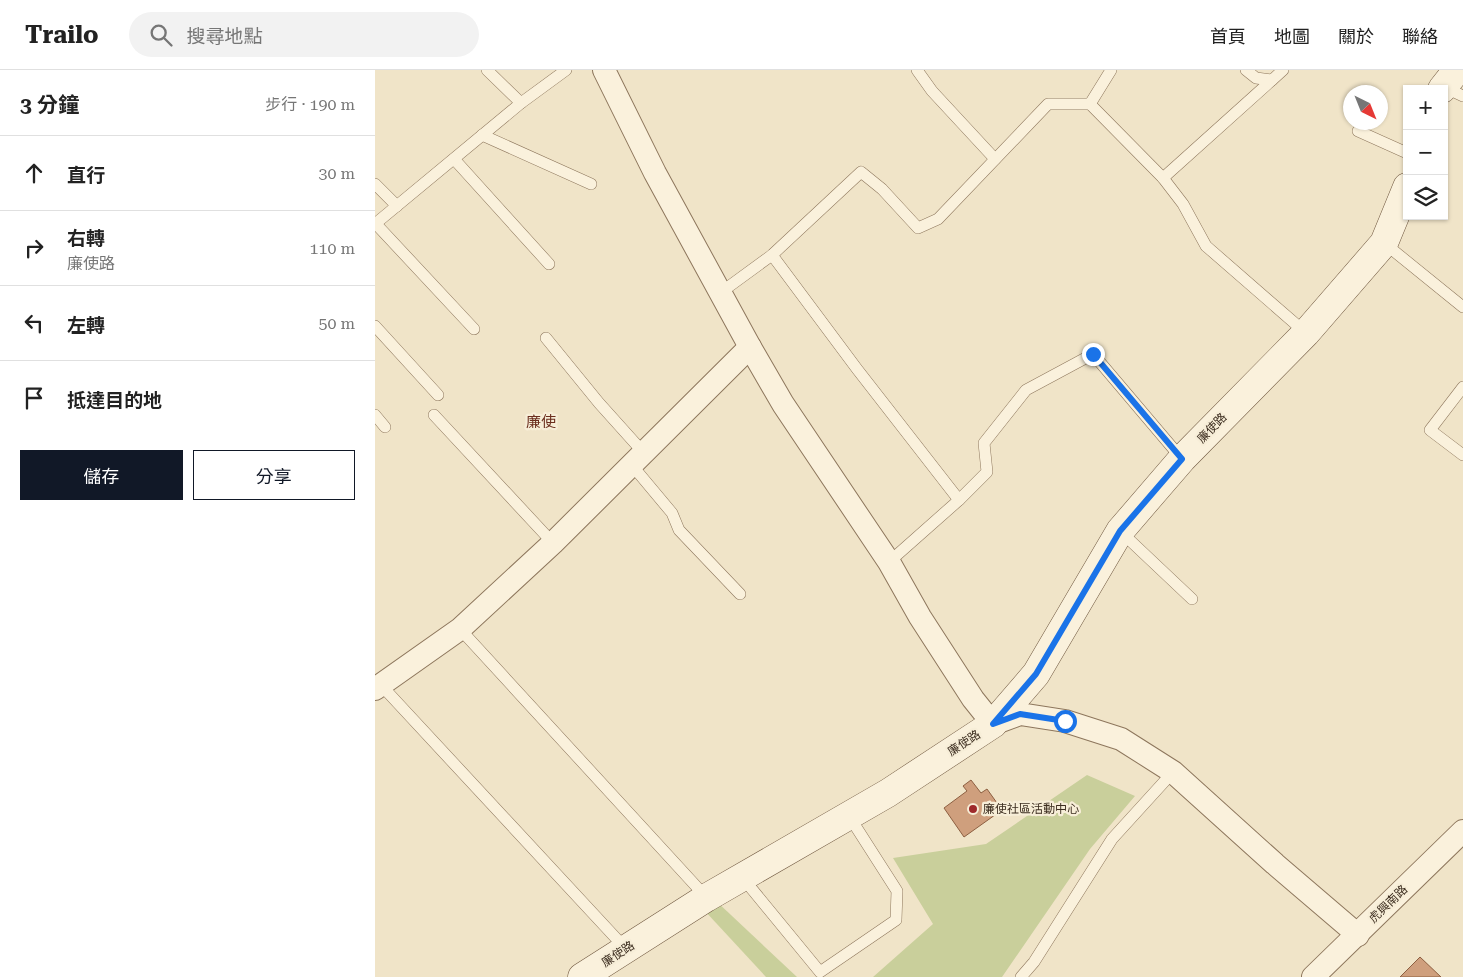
<!DOCTYPE html>
<html lang="zh-TW">
<meta charset="utf-8">
<style>
:root{--surface:#fff;--page:#f2f2f2;--text:#222;--muted:#767676;--line:#e0e0e0;--accent:#111827}
body{margin:0;font-family:"Roboto Serif","Noto Sans TC",serif;background:var(--page);color:var(--text)}
.controls{position:absolute;right:15px;top:15px;display:grid;overflow:hidden;border-radius:0px;box-shadow:0 1px 4px #0004}
.controls button{width:45px;height:45px;display:grid;place-items:center;padding:0;border:0;border-bottom:1px solid var(--line);background:var(--surface);color:var(--text);font:25px sans-serif}
.compass{position:absolute;left:968px;top:15px;width:45px;height:45px;border-radius:50%;background:var(--surface);box-shadow:0 1px 4px #0004;rotate:137deg}
.stop{position:absolute;width:15px;height:15px;margin:-11px;border:4px solid #1a73e8;border-radius:50%;background:#fff}
.stop.end{background:#1a73e8;border-color:#fff;box-shadow:0 1px 5px #0008}
.list{margin:0;padding:0;list-style:none}
h2{display:flex;justify-content:space-between;align-items:center;height:65px;margin:0;padding:0 20px;font-size:21px}
h2 small{font-size:16px;font-weight:400;color:var(--muted)}
.list li{display:grid;grid-template-columns:32px 1fr auto;gap:15px;align-items:center;box-sizing:border-box;height:75px;padding:0 20px;border-top:1px solid var(--line)}
.list b{display:block;font-size:19px;white-space:nowrap}
.list p{margin:0;font-size:16px;white-space:nowrap;color:var(--muted)}
.list em{font-size:16px;font-style:normal;color:var(--muted)}
.actions{display:flex;gap:10px;padding:15px 20px}
.actions a{flex:1;padding:11px 0;border:1px solid var(--accent);border-radius:0px;text-align:center;font-size:18px;color:var(--accent)}
.actions .main{background:var(--accent);color:#fff}
.icon{flex:none;width:28px;height:28px;fill:none;stroke:currentColor;stroke-width:2;stroke-linecap:round;stroke-linejoin:round}
.map{position:relative;flex:none;width:1088px;height:907px;overflow:hidden}
header{display:flex;align-items:center;gap:30px;box-sizing:border-box;height:70px;padding:0 25px;background:var(--surface);border-bottom:1px solid var(--line)}
header strong{font-size:24px}
nav{display:flex;gap:28px;margin-inline-start:auto;font-size:18px}
.search{width:350px;height:45px;background:var(--page);display:flex;align-items:center;gap:12px;box-sizing:border-box;padding:0 18px;border-radius:28px;color:var(--muted);font-size:19px}
main{display:flex}
aside{flex:1;background:var(--surface)}
.map>svg:first-child{display:block}
.green{fill:#c9cf9b}
.building{fill:#cf9f7d;stroke:#8d5f41}
.lines{fill:none;stroke-linecap:round;stroke-linejoin:round}
.lane-casing{stroke:#8d765c;stroke-width:12}
.street-casing{stroke:#8d765c;stroke-width:24}
.secondary-casing{stroke:#6f573f;stroke-width:29}
.lane{stroke:#faf1dc;stroke-width:11}
.street{stroke:#faf1dc;stroke-width:22}
.secondary{stroke:#faf1dc;stroke-width:28}
.route{stroke:#1a73e8;stroke-width:6}
.poi-dot{fill:#9e2a2b;stroke:#f7eed8;stroke-width:2}
.labels{text-anchor:middle;dominant-baseline:central;stroke-width:4.5;stroke-linejoin:round;paint-order:stroke}
.street-label{font-size:12px;fill:#3d2e20;stroke:#f7eed8}
.poi-label{font-size:12px;fill:#3d2e20;stroke:#f7eed8;text-anchor:start}
.quarter-label{font-size:15px;fill:#6b2e1e;stroke:#f7eed8}
</style>
<header>
<strong>Trailo</strong>
<div class="search"><svg class="icon" aria-label="search" viewBox="0 0 24 24"><circle cx="10" cy="10" r="6"/><path d="M15 15l6 6"/></svg>搜尋地點</div>
<nav><a>首頁</a><a>地圖</a><a>關於</a><a>聯絡</a></nav>
</header>
<main>
<aside>
<h2>3 分鐘<small>步行 · 190 m</small></h2>
<ul class="list">
<li><svg class="icon" aria-label="ahead" viewBox="0 0 24 24"><path d="M12 20V5M6 11l6-6 6 6"/></svg><div><b>直行</b></div><em>30 m</em></li>
<li><svg class="icon" aria-label="right" viewBox="0 0 24 24"><path d="M7 20v-9h11M14 6l5 5-5 5"/></svg><div><b>右轉</b><p>廉使路</p></div><em>110 m</em></li>
<li><svg class="icon" aria-label="left" viewBox="0 0 24 24"><path d="M17 20v-9H6M10 6l-5 5 5 5"/></svg><div><b>左轉</b></div><em>50 m</em></li>
<li><svg class="icon" aria-label="arrive" viewBox="0 0 24 24"><path d="M6 21V4h12l-3 4 3 4H6"/></svg><div><b>抵達目的地</b></div></li>
</ul>
<div class="actions"><a class="main">儲存</a><a>分享</a></div>
</aside>
<div class="map">
<svg width="1088" height="907" viewBox="0 0 1088 907">
<rect width="100%" height="100%" fill="#f0e4c8"/>
<g class="green">
<path d="M 712,705 L 760,726 L 715,779 L 627,907 L 498,907 L 558,854 L 518,788 L 611,774 Z"/>
<path d="M 340,830 L 422,907 L 391,907 L 329,840 Z"/>
</g>
<g class="building">
<path d="M 596,710 L 606,723 L 612,719 L 627,740 L 589,767 L 569,738 L 592,721 L 588,716 Z"/>
<path d="M 1045,887 L 1066,907 L 1025,907 Z"/>
</g>
<g class="lines">
<defs>
<g id="lane">
<path d="M 112,0 L 146,33"/>
<path d="M 542,0 L 557,21 L 620,89"/>
<path d="M 871,0 L 881,8 L 897,10 L 908,0"/>
<path d="M 1069,17 L 1088,26"/>
<path d="M 715,34 L 736,0"/>
<path d="M 983,61 L 1032,83"/>
<path d="M 107,65 L 216,114"/>
<path d="M 79,89 L 174,194"/>
<path d="M 788,108 L 897,10"/>
<path d="M 0,114 L 22,136"/>
<path d="M 0,154 L 146,33 L 191,0"/>
<path d="M 1,154 L 99,259"/>
<path d="M 1009,173 L 1088,237"/>
<path d="M 397,185 L 482,299 L 584,430 L 514,492"/>
<path d="M 345,223 L 397,185 L 486,102 L 507,119 L 543,158 L 563,149 L 673,34 L 715,34 L 788,108 L 808,134 L 831,176 L 931,263"/>
<path d="M 0,256 L 63,325"/>
<path d="M 171,268 L 224,333 L 268,382"/>
<path d="M 1088,317 L 1055,360 L 1088,385"/>
<path d="M 0,345 L 10,357"/>
<path d="M 59,345 L 178,473"/>
<path d="M 256,394 L 297,443 L 304,460 L 365,524"/>
<path d="M 584,430 L 612,402 L 609,373 L 651,320 L 718,284 L 807,389"/>
<path d="M 745,461 L 817,529"/>
<path d="M 85,559 L 331,827"/>
<path d="M 6,615 L 251,879"/>
<path d="M 367,807 L 445,902 L 521,850 L 522,821 L 474,746"/>
<path d="M 646,907 L 659,892 L 737,769 L 798,702"/>
</g>
<g id="street">
<path d="M 229,0 L 280,103 L 375,277 L 408,334 L 514,492 L 545,547 L 598,629 L 618,654 L 645,644 L 690,651 L 746,669 L 798,702 L 900,794 L 983,865"/>
<path d="M 0,619 L 85,559 L 178,473 L 375,277"/>
<path d="M 938,907 L 1088,761"/>
</g>
<g id="secondary">
<path d="M 1067,19 L 1082,0"/>
<path d="M 207,907 L 331,828 L 513,723 L 618,654 L 661,604 L 745,461 L 807,389 L 931,263 L 1009,173 L 1032,117"/>
</g>
</defs>
<use href="#lane" class="lane-casing"/>
<use href="#street" class="street-casing"/>
<use href="#secondary" class="secondary-casing"/>
<use href="#lane" class="lane"/>
<use href="#street" class="street"/>
<use href="#secondary" class="secondary"/>
</g>
<g class="lines">
<path class="route" d="M 690,651 L 645,644 L 618,654 L 661,604 L 745,461 L 807,389 L 718,284"/>
</g>
<circle class="poi-dot" cx="598" cy="739" r="5"/>
<g class="labels">
<g class="street-label">
<text transform="translate(837 358) rotate(-46)">廉使路</text>
<text transform="translate(589 673) rotate(-33)">廉使路</text>
<text transform="translate(1013 834) rotate(-44)">虎興南路</text>
<text transform="translate(243 884) rotate(-33)">廉使路</text>
</g>
<g class="poi-label">
<text x="608" y="739">廉使社區活動中心</text>
</g>
<g class="quarter-label">
<text x="166" y="352">廉使</text>
</g>
</g>
</svg>
<div class="controls">
<button>+</button>
<button>−</button>
<button><svg class="icon" aria-label="layers" viewBox="0 0 24 24"><path d="M12 4l9 5-9 5-9-5zM3 14l9 5 9-5"/></svg></button>
</div>
<svg class="compass" viewBox="-18 -18 36 36"><path d="M0-13l5 13h-10z" fill="#e53935"/><path d="M0 13l5-13h-10z" fill="#767676"/></svg>
<div class="stop" style="left:690px;top:651px"></div>
<div class="stop end" style="left:718px;top:284px"></div>
</div>
</main>
